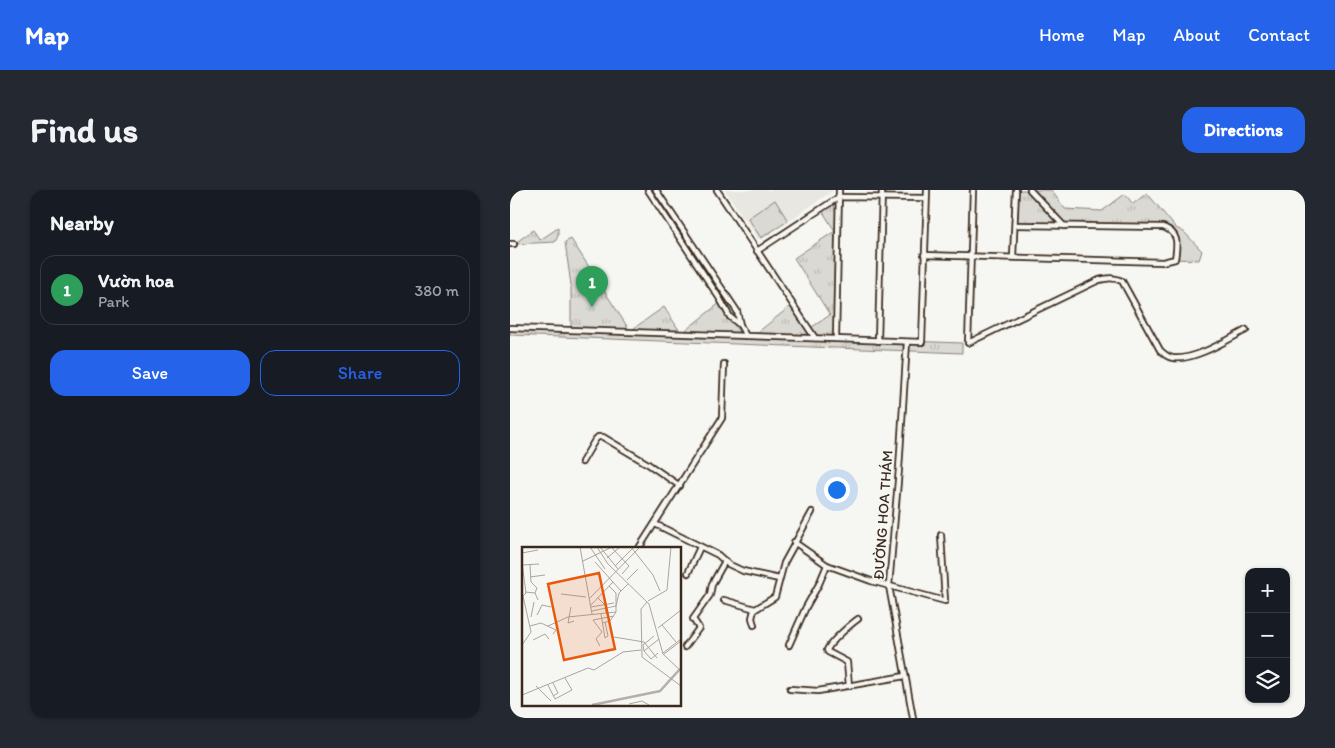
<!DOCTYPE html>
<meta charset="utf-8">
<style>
:root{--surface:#171b24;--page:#242831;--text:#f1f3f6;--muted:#9ea1a6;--line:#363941;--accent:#2563eb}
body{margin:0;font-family:Itim,sans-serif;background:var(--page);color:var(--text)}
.controls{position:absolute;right:15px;bottom:15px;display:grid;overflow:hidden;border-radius:10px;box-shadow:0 1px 4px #0004}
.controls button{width:45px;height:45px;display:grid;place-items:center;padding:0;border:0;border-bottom:1px solid var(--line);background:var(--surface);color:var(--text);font:25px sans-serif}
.you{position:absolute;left:326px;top:299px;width:18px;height:18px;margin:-12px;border:4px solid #fff;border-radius:50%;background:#1a73e8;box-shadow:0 0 0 8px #1a73e833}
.badge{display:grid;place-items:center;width:32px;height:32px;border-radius:50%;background:var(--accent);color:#fff;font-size:16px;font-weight:700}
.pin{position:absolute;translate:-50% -41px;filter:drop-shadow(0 1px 2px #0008)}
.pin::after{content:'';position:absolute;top:26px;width:18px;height:15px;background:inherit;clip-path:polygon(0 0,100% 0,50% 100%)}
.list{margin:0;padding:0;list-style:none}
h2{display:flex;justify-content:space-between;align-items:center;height:65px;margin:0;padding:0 20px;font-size:21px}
h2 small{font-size:16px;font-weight:400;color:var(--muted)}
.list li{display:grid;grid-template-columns:32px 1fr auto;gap:15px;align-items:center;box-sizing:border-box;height:70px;margin:0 10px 10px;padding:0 10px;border:1px solid var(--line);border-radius:15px}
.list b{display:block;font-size:19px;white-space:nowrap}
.list p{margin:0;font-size:16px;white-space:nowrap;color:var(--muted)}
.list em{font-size:16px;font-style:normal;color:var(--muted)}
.actions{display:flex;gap:10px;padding:15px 20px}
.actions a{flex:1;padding:11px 0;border:1px solid var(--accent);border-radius:15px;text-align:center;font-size:18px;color:var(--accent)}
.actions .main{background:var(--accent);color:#fff}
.icon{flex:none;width:28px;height:28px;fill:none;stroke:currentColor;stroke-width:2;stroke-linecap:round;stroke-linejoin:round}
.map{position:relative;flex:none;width:795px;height:528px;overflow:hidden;border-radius:15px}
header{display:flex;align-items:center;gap:30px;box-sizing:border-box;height:70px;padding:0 25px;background:var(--accent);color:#fff}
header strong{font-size:24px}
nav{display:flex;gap:28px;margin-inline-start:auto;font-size:18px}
.intro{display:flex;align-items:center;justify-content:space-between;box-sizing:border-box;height:120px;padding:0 30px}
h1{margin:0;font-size:35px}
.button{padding:12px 22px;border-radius:15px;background:var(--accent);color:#fff;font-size:18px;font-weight:700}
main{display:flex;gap:30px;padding:0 30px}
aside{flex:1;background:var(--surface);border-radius:15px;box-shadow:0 1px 4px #0004}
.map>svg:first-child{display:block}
.built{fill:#e8e7e2}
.park{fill:url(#park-tufts);stroke:#8a8278}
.garden{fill:#dad9d3;stroke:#8a8278}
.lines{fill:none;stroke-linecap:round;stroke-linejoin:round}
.street-casing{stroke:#3b2a1e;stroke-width:8}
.street{stroke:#f6f6f2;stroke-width:4.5}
.labels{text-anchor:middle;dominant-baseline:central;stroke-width:4;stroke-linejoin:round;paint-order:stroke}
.street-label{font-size:15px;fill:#3b2a1e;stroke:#f6f6f2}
.inset-river{fill:none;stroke:#b6b0a9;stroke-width:2.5}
.inset-road{fill:none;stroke:#aba49d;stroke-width:1}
.view{fill:#e8590c;fill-opacity:0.15;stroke:#e8590c;stroke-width:2.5}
.inset-edge{fill:none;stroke:#3b2a1e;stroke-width:2.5}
</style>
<header>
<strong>Map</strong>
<nav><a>Home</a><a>Map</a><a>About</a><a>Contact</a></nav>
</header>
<div class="intro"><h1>Find us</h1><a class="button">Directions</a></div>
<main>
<aside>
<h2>Nearby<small></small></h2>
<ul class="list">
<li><span class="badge" style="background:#2e9e5b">1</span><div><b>Vườn hoa</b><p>Park</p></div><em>380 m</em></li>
</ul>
<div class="actions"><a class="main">Save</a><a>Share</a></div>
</aside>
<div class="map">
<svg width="795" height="528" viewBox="0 0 795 528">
<defs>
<pattern id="park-tufts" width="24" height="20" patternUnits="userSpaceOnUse" patternTransform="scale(1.25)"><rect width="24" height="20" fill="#dad9d3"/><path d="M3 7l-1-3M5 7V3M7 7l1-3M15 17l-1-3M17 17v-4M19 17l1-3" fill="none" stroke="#bcbab5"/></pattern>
</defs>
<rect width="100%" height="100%" fill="#f6f6f2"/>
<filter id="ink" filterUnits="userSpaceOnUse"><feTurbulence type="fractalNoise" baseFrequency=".02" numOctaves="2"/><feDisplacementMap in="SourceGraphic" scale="10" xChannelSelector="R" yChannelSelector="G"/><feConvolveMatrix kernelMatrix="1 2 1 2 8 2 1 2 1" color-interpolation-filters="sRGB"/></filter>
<g filter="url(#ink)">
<path class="built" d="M 215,0 L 324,0 L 253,49 L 248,49 Z"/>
<g class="park">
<path d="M 506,0 L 520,0 L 554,36 L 506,35 Z"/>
<path d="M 523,0 L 541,0 L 555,19 L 592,21 L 615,4 L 623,14 L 637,3 L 666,38 L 674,42 L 692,61 L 689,70 L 665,69 L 669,51 L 661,38 L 652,35 L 555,34 Z"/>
<path d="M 329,8 L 325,149 L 305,148 L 299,139 L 320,125 L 284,68 L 325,41 L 311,19 Z"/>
<path d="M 48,38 L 48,46 L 45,52 L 4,54 L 23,40 L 30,50 Z"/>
<path d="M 61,49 L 120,141 L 452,153 L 452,163 L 0,145 L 0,138 L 61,140 L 61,95 L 55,52 Z"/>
<path d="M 211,112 L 231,146 L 172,143 Z"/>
<path d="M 282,115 L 303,148 L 243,146 Z"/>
<path d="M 154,117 L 171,143 L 120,141 Z"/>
</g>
<path class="garden" d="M 265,10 L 278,31 L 251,48 L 238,28 Z"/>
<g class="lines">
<defs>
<g id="street">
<path d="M 138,0 L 210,109 L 220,127 L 230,135"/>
<path d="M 146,0 L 227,121 L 230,135 L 236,146"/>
<path d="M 207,0 L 305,148"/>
<path d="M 463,0 L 458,153 L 589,90 C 598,88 603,87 612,91 L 650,160 C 654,164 657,167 663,168 C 684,171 717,150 736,140"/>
<path d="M 520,0 L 554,36"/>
<path d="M 0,54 L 4,54"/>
<path d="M 247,61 L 329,7 L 416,8"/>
<path d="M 414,65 L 653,72 L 665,69 C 667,55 670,43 653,37 L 505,35"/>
<path d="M 503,67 L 506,0"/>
<path d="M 0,138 L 412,152 L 417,0"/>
<path d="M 326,149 L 329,0"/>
<path d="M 368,151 L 372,0"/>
<path d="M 397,152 L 389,279 L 379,396 L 403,528"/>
<path d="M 72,272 L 85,250 L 88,247 L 93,247 L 138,274 L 170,296"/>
<path d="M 145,334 L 208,365 L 218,374 L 233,381 L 269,389"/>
<path d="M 284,352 L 317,375 L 361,391 L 435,411 L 431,345"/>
<path d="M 129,358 L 212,228 L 214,174"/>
<path d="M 178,383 L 190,357"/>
<path d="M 214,410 L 245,419"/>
<path d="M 244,435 L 242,428 L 244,420 L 265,407 L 274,373 L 302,322"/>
<path d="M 279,455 L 296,417 L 309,394 L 317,375"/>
<path d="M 175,457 L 189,438 L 183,429 L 200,405 L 202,394 L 215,371"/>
<path d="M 339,496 L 337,472 L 318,462 L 317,460 C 320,452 341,434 348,429"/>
<path d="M 280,499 L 308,501 L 395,486"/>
</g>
</defs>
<use href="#street" class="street-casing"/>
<use href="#street" class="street"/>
</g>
</g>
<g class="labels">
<g class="street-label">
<text transform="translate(373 325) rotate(-86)">ĐƯỜNG HOA THÁM</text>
</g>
</g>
<g transform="translate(12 357)">
<rect width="159" height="159" fill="#f6f6f2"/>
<path class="inset-river" d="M 70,158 L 138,144 L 158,122"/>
<path class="inset-road" d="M 58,0 L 70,67M 68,0 L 83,22M 75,0 L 86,17 L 127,57 L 141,107 L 159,124M 78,0 L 96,22M 89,0 L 107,19 L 100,27M 109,0 L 131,28 L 138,44M 0,6 L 16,3M 85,11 L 98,0M 61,14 L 90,0M 73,15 L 99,44M 0,16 L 4,46 L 1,49 L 9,85 L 0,98M 0,18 L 17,17M 8,18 L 9,35 L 15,41 L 13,46M 93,19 L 112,0M 8,30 L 23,28M 105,33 L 116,22M 3,45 L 13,46 L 16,53M 39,47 L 64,50M 76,51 L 83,58 L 84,66M 67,52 L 118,0M 126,54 L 145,43 L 149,0M 125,55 L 119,62 L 120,110 L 159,139M 69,58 L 91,35M 49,60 L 46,76 L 52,74M 69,60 L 92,56M 70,64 L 94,59 L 97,46 L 106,37M 79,67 L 83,91M 15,68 L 20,58 L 29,60M 9,70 L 12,55M 80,76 L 88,74 L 94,65M 140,78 L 154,95M 8,79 L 19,76 L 34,83 L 31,87M 26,79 L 46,70 L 94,65 L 94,46 L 87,39M 136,81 L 159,63M 132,89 L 121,98 L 122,104 L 129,112 L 136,106M 92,90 L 122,95 L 135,111M 83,91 L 86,89 L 83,75M 11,93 L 23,87 L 27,92M 78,99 L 74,92 L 80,85 L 71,73 L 92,69M 122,104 L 137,92M 141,106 L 159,92M 142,107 L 159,94M 31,136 L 36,146 L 31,149M 26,138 L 33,152 L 50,143 L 43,131M 14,139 L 29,154M 0,148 L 66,121 L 72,123 L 101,105 L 119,103M 107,157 L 120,154 L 127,158"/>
<path class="view" d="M 77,26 L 93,102 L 42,113 L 26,37 Z"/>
<rect width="159" height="159" class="inset-edge"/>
</g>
</svg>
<div class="controls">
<button>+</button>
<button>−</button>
<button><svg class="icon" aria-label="layers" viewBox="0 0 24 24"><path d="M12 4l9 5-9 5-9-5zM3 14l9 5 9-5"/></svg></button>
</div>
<div class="you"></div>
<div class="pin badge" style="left:82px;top:117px;background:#2e9e5b">1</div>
</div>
</main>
